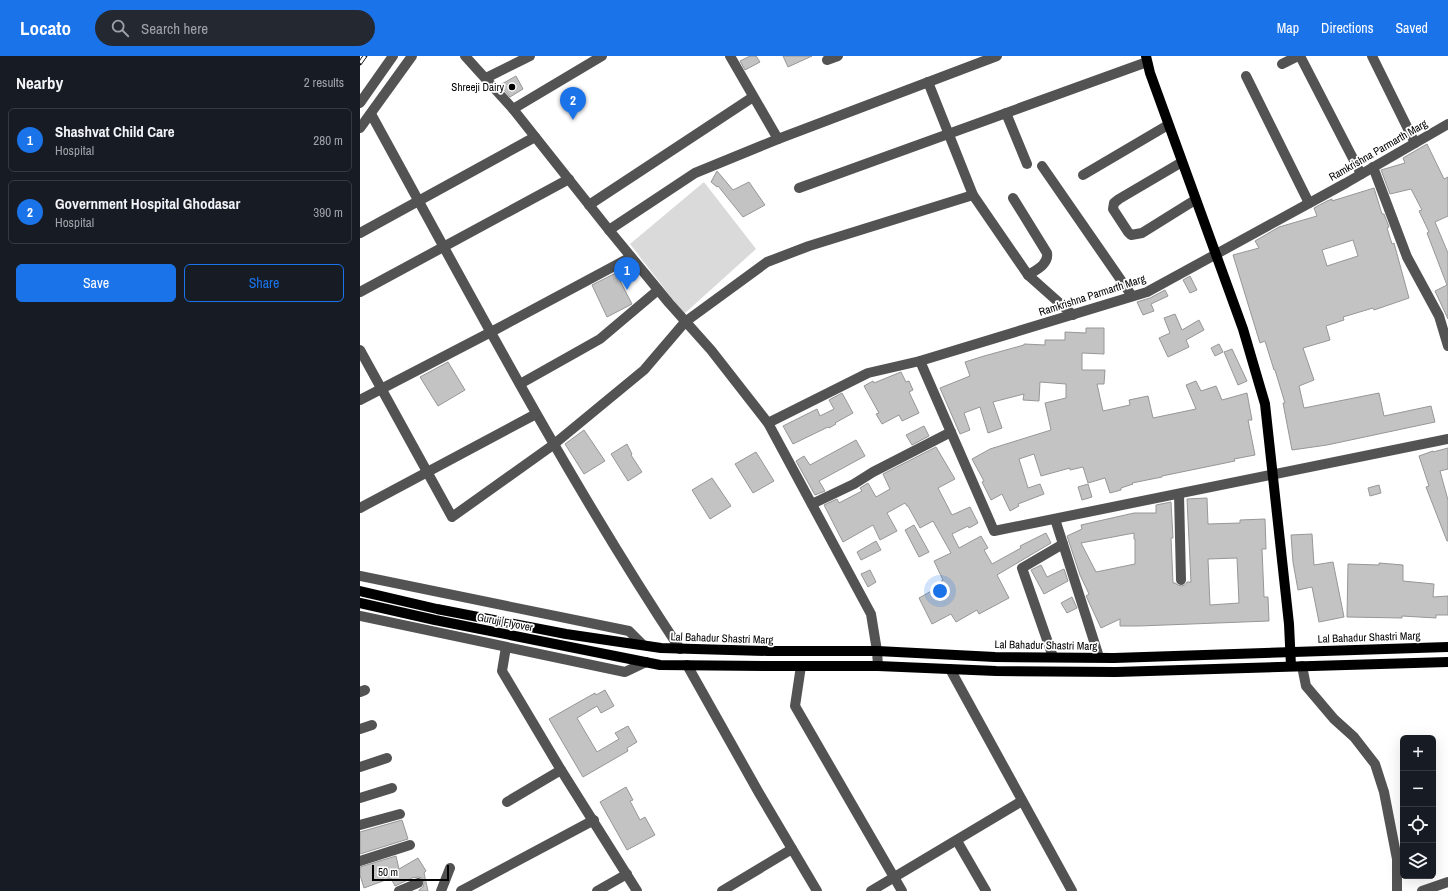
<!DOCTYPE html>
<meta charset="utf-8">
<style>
:root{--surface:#171b24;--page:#242831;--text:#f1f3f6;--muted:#9ea1a6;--line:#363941;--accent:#1a73e8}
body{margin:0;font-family:"Archivo Narrow",sans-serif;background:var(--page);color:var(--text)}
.controls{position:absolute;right:12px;bottom:12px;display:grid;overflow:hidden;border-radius:6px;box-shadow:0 4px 16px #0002}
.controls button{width:36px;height:36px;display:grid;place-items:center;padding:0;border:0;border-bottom:1px solid var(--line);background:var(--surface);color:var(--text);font:20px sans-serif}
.scale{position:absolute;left:12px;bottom:10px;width:77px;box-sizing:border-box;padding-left:4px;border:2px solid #000;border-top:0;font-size:11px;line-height:14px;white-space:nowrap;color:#000;-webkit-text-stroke:3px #fff;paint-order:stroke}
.you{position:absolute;left:580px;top:535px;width:14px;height:14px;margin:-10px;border:3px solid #fff;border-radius:50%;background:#1a73e8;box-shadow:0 0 0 6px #1a73e833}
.badge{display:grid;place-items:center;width:26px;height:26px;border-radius:50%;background:var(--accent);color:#fff;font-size:13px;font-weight:700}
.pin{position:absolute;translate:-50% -33px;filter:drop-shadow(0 1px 2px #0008)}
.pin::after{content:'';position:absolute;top:21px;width:14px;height:12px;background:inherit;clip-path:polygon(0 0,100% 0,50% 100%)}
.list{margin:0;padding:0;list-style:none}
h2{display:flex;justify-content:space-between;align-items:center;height:52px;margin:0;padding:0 16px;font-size:17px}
h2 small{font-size:13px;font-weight:400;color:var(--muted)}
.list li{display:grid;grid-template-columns:26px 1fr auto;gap:12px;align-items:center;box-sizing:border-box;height:64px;margin:0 8px 8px;padding:0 8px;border:1px solid var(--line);border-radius:6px}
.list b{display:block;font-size:15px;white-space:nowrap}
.list p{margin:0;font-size:13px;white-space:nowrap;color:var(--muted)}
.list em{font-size:13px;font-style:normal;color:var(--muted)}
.actions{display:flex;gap:8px;padding:12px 16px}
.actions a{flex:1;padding:9px 0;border:1px solid var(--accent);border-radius:6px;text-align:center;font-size:14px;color:var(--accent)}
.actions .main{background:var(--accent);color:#fff}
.icon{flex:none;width:22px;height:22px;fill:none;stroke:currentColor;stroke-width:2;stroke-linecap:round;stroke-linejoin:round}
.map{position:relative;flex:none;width:1088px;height:835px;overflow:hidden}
header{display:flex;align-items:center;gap:24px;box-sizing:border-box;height:56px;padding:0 20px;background:var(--accent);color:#fff}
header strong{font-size:19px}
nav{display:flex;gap:22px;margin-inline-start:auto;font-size:14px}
.search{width:280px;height:36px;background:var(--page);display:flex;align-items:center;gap:10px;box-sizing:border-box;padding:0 14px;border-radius:22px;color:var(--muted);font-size:15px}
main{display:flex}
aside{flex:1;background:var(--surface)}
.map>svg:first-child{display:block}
.green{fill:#dadada}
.building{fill:#c3c3c3;stroke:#979797;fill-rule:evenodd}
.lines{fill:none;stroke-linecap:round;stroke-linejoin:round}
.minor{stroke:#535353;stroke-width:10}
.major{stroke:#000;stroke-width:10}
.rail-casing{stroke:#000;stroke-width:4.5}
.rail{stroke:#fff;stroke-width:3;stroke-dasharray:9;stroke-linecap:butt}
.poi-dot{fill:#000;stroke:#fff;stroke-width:1.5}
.labels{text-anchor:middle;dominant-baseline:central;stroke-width:3.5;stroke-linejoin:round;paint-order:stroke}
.poi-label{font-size:11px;fill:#000;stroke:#fff;text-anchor:end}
.street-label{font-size:11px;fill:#000;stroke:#fff}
</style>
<header>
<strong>Locato</strong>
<div class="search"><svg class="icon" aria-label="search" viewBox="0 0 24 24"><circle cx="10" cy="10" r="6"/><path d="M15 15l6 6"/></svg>Search here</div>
<nav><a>Map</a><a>Directions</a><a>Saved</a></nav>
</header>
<main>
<aside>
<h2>Nearby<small>2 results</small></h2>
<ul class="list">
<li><span class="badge">1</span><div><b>Shashvat Child Care</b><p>Hospital</p></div><em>280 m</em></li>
<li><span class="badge">2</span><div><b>Government Hospital Ghodasar</b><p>Hospital</p></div><em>390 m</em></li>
</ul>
<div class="actions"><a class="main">Save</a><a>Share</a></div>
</aside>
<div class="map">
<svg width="1088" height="835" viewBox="0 0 1088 835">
<rect width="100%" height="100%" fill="#fff"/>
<path class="green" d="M 344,126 L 396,193 L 324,258 L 270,188 Z"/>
<g class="building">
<path d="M 390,0 L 396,0 L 400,6 L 385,14 L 380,5 Z"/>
<path d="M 423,0 L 452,0 L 428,11 Z"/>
<path d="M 156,20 L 163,33 L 150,41 L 140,29 Z"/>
<path d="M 1067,88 L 1084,123 L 1088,121 L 1088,160 L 1075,166 L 1088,197 L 1088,263 L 1075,235 L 1087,229 L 1067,177 L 1069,176 L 1059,155 L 1062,154 L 1051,133 L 1030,138 L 1021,114 L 1045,107 L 1043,102 Z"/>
<path d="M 357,115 L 373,134 L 389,126 L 405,149 L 383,161 L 358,130 L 357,131 L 351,126 Z"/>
<path d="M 1014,132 L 1022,158 L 1024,158 L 1029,171 L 1027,172 L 1032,188 L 1034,187 L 1049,242 L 1014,254 L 1013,252 L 983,261 L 984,264 L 966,270 L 970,284 L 943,292 L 954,324 L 939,330 L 944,352 L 1019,337 L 1024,360 L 1071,350 L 1075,366 L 967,389 L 932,394 L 923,347 L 925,347 L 915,314 L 914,314 L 905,285 L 900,287 L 873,199 L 899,192 L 895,185 L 919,171 L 957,160 L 954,152 L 967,145 L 972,143 L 972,145 ZM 993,184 L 998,200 L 967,210 L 962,194 Z"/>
<path d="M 256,217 L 272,248 L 247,261 L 232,229 Z"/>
<path d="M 830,220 L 837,234 L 830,237 L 823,224 Z"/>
<path d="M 805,234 L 808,240 L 791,248 L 794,255 L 783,259 L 777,246 L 790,242 Z"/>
<path d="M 815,258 L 822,274 L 839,264 L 844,274 L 826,284 L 829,291 L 808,301 L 799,282 L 810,277 L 804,262 Z"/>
<path d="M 726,272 L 744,272 L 744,298 L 722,297 L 722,314 L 745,314 L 744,328 L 737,328 L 743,355 L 770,349 L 769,344 L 788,340 L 793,362 L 836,353 L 826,329 L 836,325 L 841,335 L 856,330 L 862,344 L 887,337 L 892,364 L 888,364 L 895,399 L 874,403 L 875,405 L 802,420 L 802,421 L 772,427 L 773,428 L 761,432 L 761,434 L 750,437 L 745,422 L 728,427 L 723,411 L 710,414 L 710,412 L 681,420 L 674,398 L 659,403 L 668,432 L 680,428 L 684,438 L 658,448 L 659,450 L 650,455 L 642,438 L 631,444 L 622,426 L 624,425 L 612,403 L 630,393 L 691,374 L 685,347 L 706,342 L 706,328 L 680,326 L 679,345 L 663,344 L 664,338 L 633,346 L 642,372 L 628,377 L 620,351 L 604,357 L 610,374 L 600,378 L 580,332 L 610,320 L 605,306 L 624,300 L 664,289 L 664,288 L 685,289 L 685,284 L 705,284 L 705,276 L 726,277 Z"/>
<path d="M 859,288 L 863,296 L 855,300 L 851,292 Z"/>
<path d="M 872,293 L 887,325 L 878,329 L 864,296 Z"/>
<path d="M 88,306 L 105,334 L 78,350 L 60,321 Z"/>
<path d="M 541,316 L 546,326 L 549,325 L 553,334 L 549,336 L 559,357 L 542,365 L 539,359 L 522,368 L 516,358 L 519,357 L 504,330 L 513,325 L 514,327 Z"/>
<path d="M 482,337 L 493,357 L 475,367 L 476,368 L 469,372 L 468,371 L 433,388 L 423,370 L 457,353 L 460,360 L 474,353 L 469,344 Z"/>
<path d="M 564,370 L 569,380 L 552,389 L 546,379 Z"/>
<path d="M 224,374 L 245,405 L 224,418 L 205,388 Z"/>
<path d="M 496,384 L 505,400 L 459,425 L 465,435 L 455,439 L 436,405 L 444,400 L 450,409 Z"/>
<path d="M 267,388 L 272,398 L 271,399 L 282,416 L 268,425 L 251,398 Z"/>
<path d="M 576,391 L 595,423 L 578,432 L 592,459 L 610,451 L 618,467 L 609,472 L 608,470 L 592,478 L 599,492 L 621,480 L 628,492 L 624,494 L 632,508 L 661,492 L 660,490 L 686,477 L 691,487 L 637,519 L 649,542 L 619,558 L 617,554 L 596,566 L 591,558 L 572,568 L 559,542 L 575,533 L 573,530 L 583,524 L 574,505 L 591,497 L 573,465 L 560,472 L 548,450 L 547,450 L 545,447 L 527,457 L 537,475 L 520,484 L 513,469 L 483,486 L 464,449 L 477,443 L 479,447 L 502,435 L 500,432 L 508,427 L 516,441 L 530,433 L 523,418 Z"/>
<path d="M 1088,392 L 1088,413 L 1080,415 L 1088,444 L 1088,485 L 1087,485 L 1066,431 L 1069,430 L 1059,400 L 1073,395 L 1073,396 Z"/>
<path d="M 396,396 L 414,425 L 393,437 L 375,408 Z"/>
<path d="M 352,422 L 371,450 L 350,463 L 332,434 Z"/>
<path d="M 728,428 L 732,441 L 722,444 L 718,431 Z"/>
<path d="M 1019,429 L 1021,437 L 1010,440 L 1008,432 Z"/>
<path d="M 847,442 L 848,468 L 880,467 L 880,464 L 905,463 L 906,493 L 902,493 L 904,541 L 908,541 L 909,565 L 779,570 L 760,570 L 760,563 L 741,572 L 727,542 L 726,540 L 729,538 L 720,519 L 707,480 L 722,473 L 721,469 L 774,457 L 796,457 L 796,449 L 811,446 L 813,482 L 811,482 L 813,527 L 815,527 L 818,529 L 822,530 L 825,529 L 827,526 L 831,526 L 827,443 ZM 774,477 L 774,483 L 775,483 L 775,508 L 736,516 L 721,487 ZM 877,502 L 879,547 L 850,549 L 848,503 Z"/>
<path d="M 554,469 L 569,496 L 559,501 L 545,474 Z"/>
<path d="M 952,478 L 954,509 L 973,506 L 984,561 L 959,566 L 952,531 L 938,534 L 933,506 L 931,479 Z"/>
<path d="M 516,485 L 521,494 L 501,504 L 497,496 Z"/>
<path d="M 1019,507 L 1043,509 L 1043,525 L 1074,528 L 1073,541 L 1088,540 L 1088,559 L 1076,559 L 1076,562 L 1042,560 L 1042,562 L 987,561 L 988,508 L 1019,509 Z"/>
<path d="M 681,509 L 687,521 L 704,513 L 708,525 L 684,538 L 671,514 Z"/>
<path d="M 510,514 L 516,526 L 508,531 L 501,518 Z"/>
<path d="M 712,541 L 717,552 L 707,557 L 701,547 Z"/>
<path d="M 245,634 L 254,650 L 241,657 L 237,650 L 217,662 L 237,696 L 259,683 L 255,677 L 268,670 L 277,686 L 267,692 L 268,695 L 223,721 L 189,663 L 235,637 L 236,639 Z"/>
<path d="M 266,731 L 273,744 L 270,745 L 280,764 L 285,761 L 295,779 L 267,794 L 240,746 Z"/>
<path d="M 42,764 L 48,783 L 0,798 L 0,776 Z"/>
<path d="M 36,800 L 39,813 L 58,802 L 66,815 L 64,817 L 68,835 L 59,835 L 59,834 L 63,831 L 64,827 L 62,822 L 58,821 L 52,822 L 35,830 L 31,822 L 4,832 L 0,819 L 0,811 Z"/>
</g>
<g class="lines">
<g class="minor">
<path d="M 105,0 L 153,53 L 249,174 L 309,247 L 351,294 L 408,367 L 511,558 L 517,595 L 518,610"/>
<path d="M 940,0 L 1001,118"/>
<path d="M 1012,0 L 1055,87"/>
<path d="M 467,4 L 478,0"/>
<path d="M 922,8 L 938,0"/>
<path d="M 886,20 L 949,147"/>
<path d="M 126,22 L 170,0"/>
<path d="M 568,26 L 613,139 L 668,219 L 713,259"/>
<path d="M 0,47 L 33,0"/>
<path d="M 153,53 L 242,0"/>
<path d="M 646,57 L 667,108"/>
<path d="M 11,58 C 110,238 206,421 320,593"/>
<path d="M 0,72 L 52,0"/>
<path d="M 418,83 L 637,0"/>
<path d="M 822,106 L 759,143 L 754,147 L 753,153 L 768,176 L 771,179 L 782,177 L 835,144"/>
<path d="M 682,110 L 772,240"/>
<path d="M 1013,111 L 1047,201 L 1079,260 L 1088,290"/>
<path d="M 723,119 L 808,69"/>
<path d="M 439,132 L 787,6"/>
<path d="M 653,142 L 687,197 C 689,208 676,214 668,219"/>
<path d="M 229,149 L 393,41"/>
<path d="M 249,174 L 335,117 L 418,83 L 370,0"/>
<path d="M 0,177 L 175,81"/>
<path d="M 0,236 L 209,123"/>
<path d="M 0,294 L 92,461 L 193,389 L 284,314 L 325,266 L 407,206 L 449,190 L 613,139"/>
<path d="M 560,305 L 634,475 L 1088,383"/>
<path d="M 160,328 L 240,283 L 298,234"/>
<path d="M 0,344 L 131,276 L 271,201"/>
<path d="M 408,367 L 508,317 L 560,305 L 787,236 L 986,127 L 1088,68"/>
<path d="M 819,438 L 821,524"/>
<path d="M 452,448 L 494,428 L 513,416 L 591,376"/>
<path d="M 0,452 L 176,358"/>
<path d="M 695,463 L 739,601"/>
<path d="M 0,520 L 269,575 L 283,589"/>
<path d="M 0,560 L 265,616 L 286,606"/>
<path d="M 146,591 L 142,615 L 201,714 L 277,835"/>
<path d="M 693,601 L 662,512 L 703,488"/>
<path d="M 327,609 L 399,737 L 457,835"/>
<path d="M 441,610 L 435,650 L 542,835"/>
<path d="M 942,610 L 946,630 L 974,663 L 994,681 L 1015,708 L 1024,736 L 1037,803 L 1037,835"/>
<path d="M 590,613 L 712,835"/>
<path d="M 0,636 L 5,634"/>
<path d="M 0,673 L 12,669"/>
<path d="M 0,711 L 27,702"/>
<path d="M 0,742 L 32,732"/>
<path d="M 147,746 L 201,714"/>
<path d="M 0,769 L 40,758"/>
<path d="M 597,785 L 626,835"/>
<path d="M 0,805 L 50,789"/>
<path d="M 39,835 L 58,827"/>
<path d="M 81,835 L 90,812"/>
<path d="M 101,835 L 234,764"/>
<path d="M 237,835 L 267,818"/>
<path d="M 362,835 L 432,793"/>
<path d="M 511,835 L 662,745"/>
<path d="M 1062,835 L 1088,826"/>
</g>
<g class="major">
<path d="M 786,0 L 790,17 L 883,273 L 905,348 L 929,568 L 931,610"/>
<path d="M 0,535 L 77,553 L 206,578 L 301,592 L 408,595 L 517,595 L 635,601 L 754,602 L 1088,591"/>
<path d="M 0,547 L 75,564 L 300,609 L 409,610 L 518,610 L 636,615 L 756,616 L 1088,606"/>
</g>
<defs>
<path id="rail" d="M 0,7 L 5,0"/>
</defs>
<use href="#rail" class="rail-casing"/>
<use href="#rail" class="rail"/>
</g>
<circle class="poi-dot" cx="152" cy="31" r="4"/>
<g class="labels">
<g class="poi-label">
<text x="144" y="31">Shreeji Dairy</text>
</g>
<g class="street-label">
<text transform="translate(1018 94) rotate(-30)">Ramkrishna Parmarth Marg</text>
<text transform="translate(732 239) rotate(-18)">Ramkrishna Parmarth Marg</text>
<text transform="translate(145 566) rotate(11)">Guruji Flyover</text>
<text transform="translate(1009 581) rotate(-2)">Lal Bahadur Shastri Marg</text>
<text transform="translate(362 582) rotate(2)">Lal Bahadur Shastri Marg</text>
<text transform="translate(686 589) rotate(1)">Lal Bahadur Shastri Marg</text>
</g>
</g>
</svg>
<div class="controls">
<button>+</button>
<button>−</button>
<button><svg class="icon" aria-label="locate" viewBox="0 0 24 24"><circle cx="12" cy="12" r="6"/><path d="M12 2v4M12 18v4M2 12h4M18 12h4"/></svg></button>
<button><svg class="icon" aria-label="layers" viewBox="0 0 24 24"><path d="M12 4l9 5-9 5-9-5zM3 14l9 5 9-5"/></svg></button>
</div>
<div class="scale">50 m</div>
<div class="you"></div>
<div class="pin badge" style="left:267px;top:234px">1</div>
<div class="pin badge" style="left:213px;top:64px">2</div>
</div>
</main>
